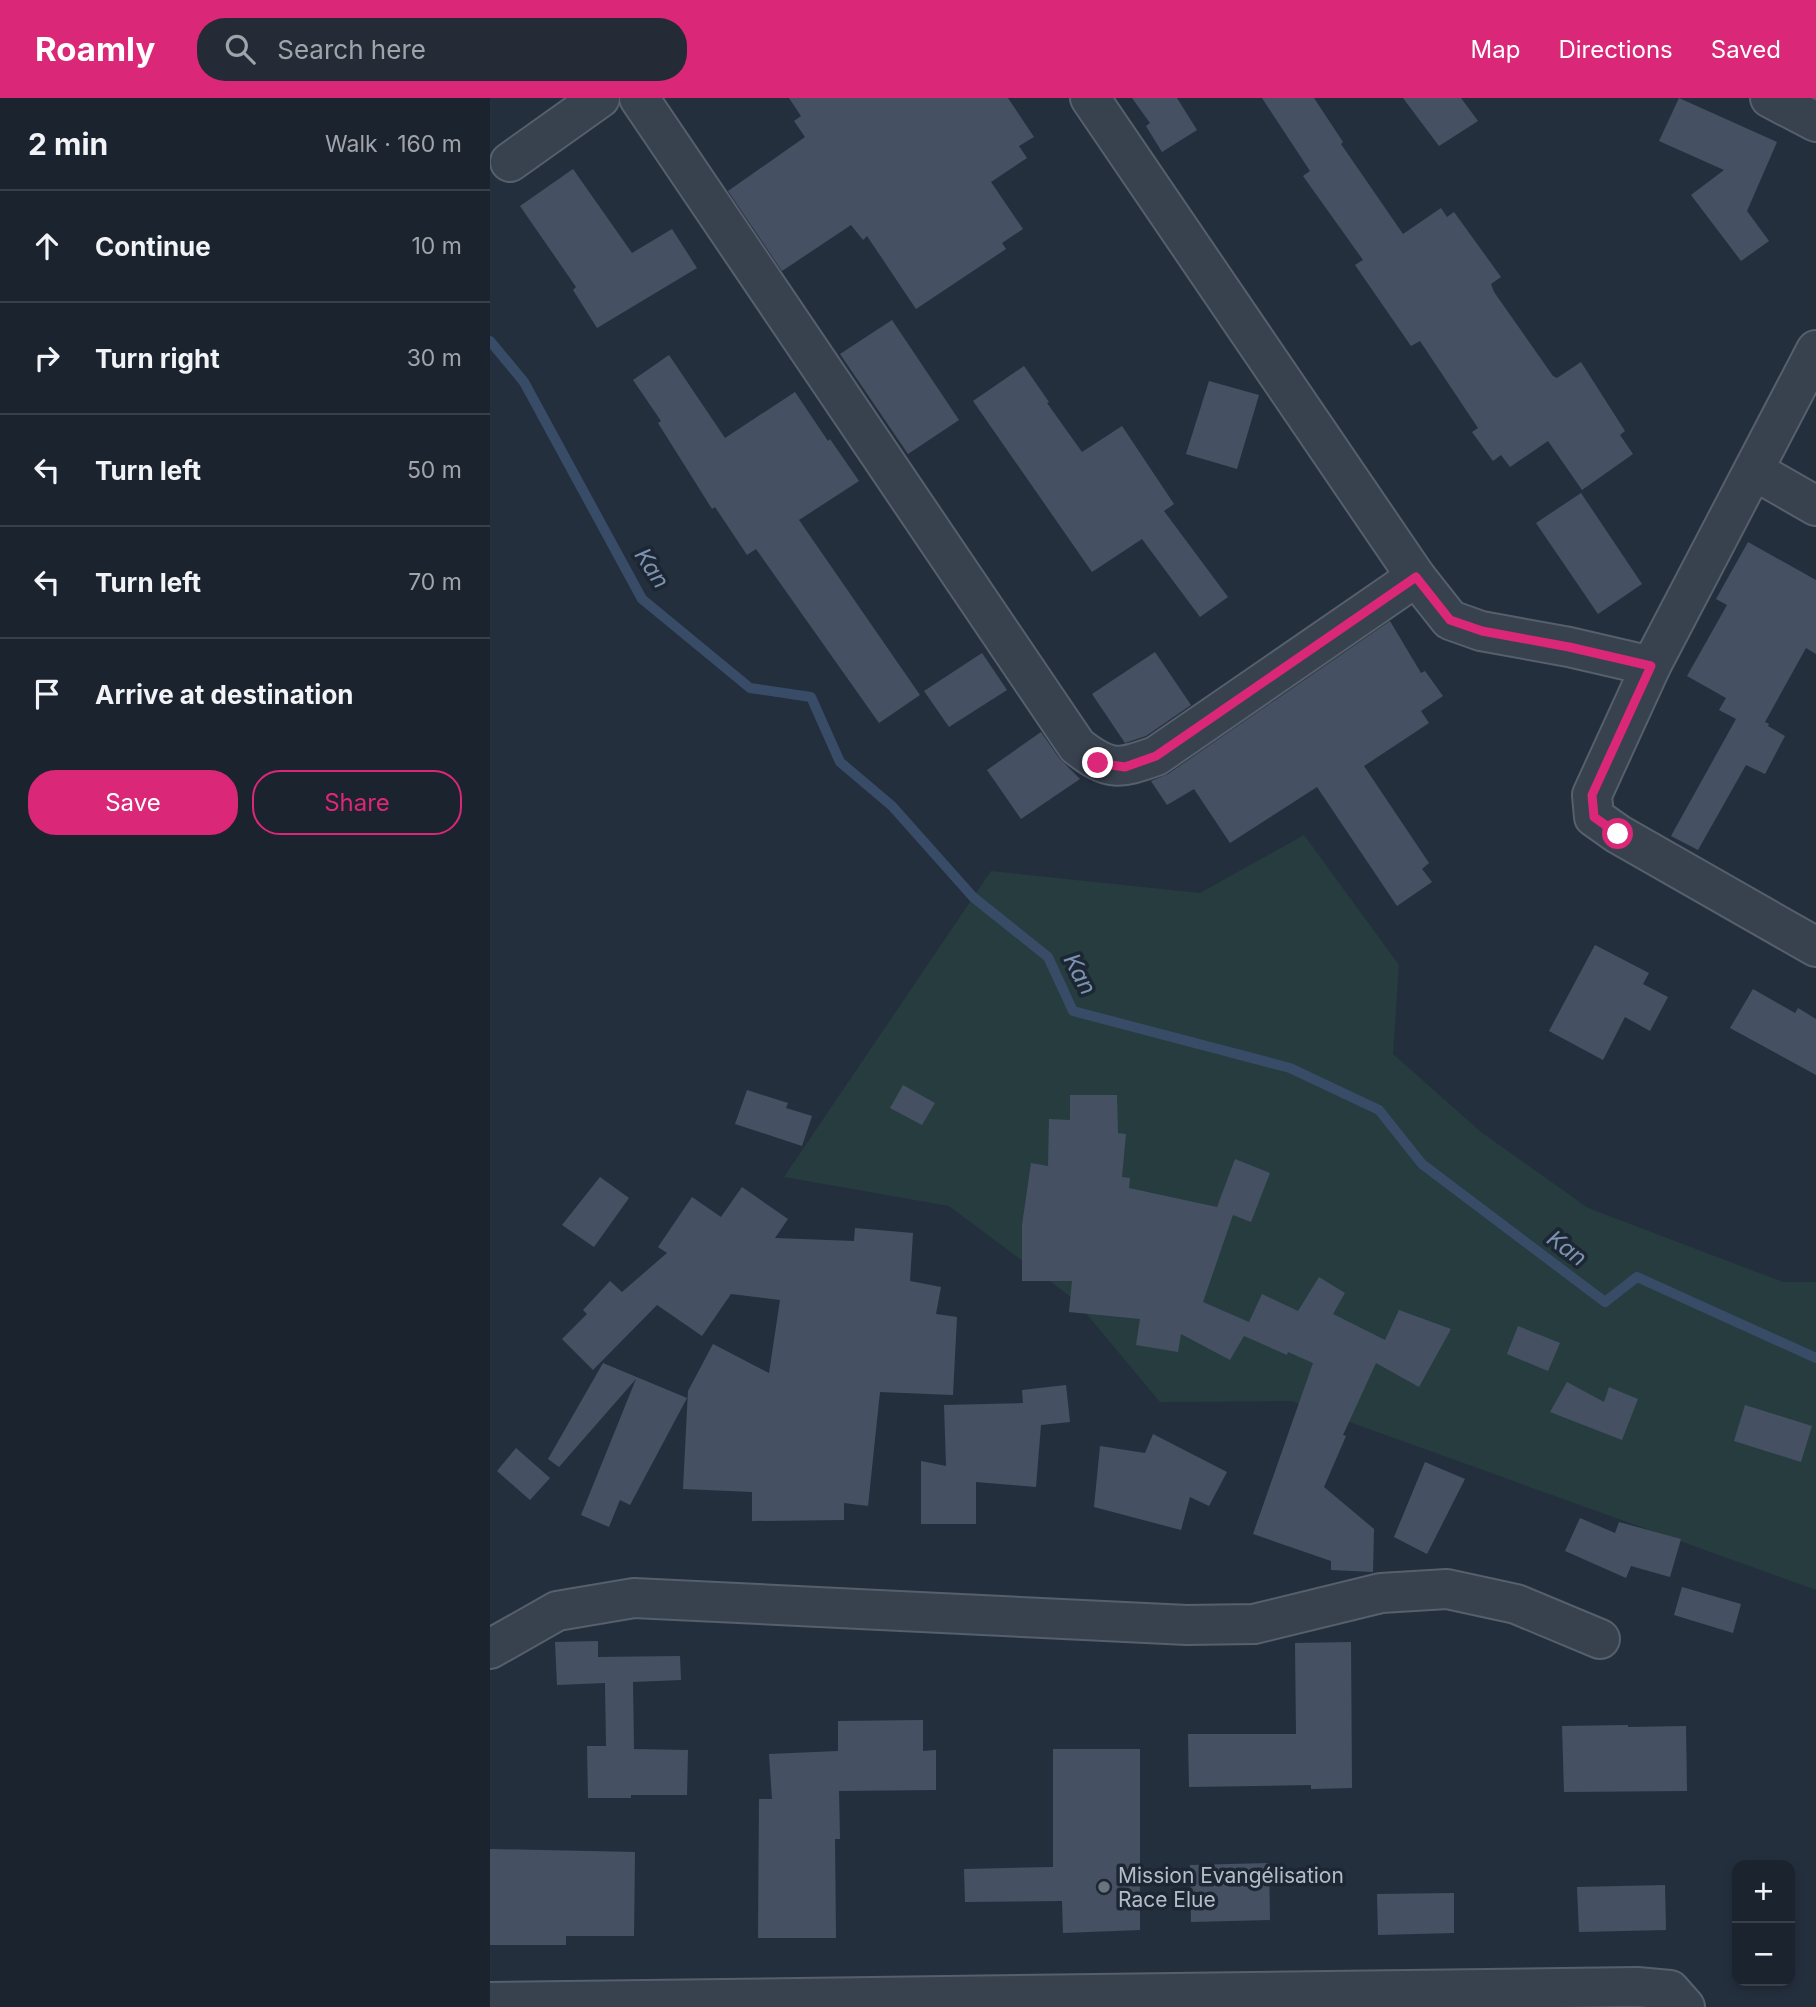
<!DOCTYPE html>
<meta charset="utf-8">
<style>
:root{--surface:#1b232e;--page:#242b36;--text:#f1f3f6;--muted:#a0a4aa;--line:#39404a;--accent:#db2777}
body{margin:0;font-family:Inter,sans-serif;background:var(--page);color:var(--text)}
.controls{position:absolute;right:21px;bottom:21px;display:grid;overflow:hidden;border-radius:14px;box-shadow:0 4px 10px #0003}
.controls button{width:63px;height:63px;display:grid;place-items:center;padding:0;border:0;border-bottom:2px solid var(--line);background:var(--surface);color:var(--text);font:35px sans-serif}
.stop{position:absolute;width:21px;height:21px;margin:-16px;border:5px solid #db2777;border-radius:50%;background:#fff}
.stop.end{background:#db2777;border-color:#fff;box-shadow:0 2px 7px #0008}
.list{margin:0;padding:0;list-style:none}
h2{display:flex;justify-content:space-between;align-items:center;height:91px;margin:0;padding:0 28px;font-size:30px}
h2 small{font-size:23px;font-weight:400;color:var(--muted)}
.list li{display:grid;grid-template-columns:46px 1fr auto;gap:21px;align-items:center;box-sizing:border-box;height:112px;padding:0 28px;border-top:2px solid var(--line)}
.list b{display:block;font-size:26px;white-space:nowrap}
.list em{font-size:23px;font-style:normal;color:var(--muted)}
.actions{display:flex;gap:14px;padding:21px 28px}
.actions a{flex:1;padding:16px 0;border:2px solid var(--accent);border-radius:28px;text-align:center;font-size:24px;color:var(--accent)}
.actions .main{background:var(--accent);color:#fff}
.icon{flex:none;width:38px;height:38px;fill:none;stroke:currentColor;stroke-width:2;stroke-linecap:round;stroke-linejoin:round}
.map{position:relative;flex:none;width:1326px;height:1909px;overflow:hidden}
header{display:flex;align-items:center;gap:42px;box-sizing:border-box;height:98px;padding:0 35px;background:var(--accent);color:#fff}
header strong{font-size:33px}
nav{display:flex;gap:38px;margin-inline-start:auto;font-size:24px}
.search{width:490px;height:63px;background:var(--page);display:flex;align-items:center;gap:18px;box-sizing:border-box;padding:0 24px;border-radius:28px;color:var(--muted);font-size:26px}
main{display:flex}
aside{flex:1;background:var(--surface)}
.map>svg:first-child{display:block}
.green{fill:#263c3f}
.lines{fill:none;stroke-linecap:round;stroke-linejoin:round}
.stream{stroke:#394c67;stroke-width:10}
.building{fill:#455162}
.minor-casing{stroke:#565f6c;stroke-width:42}
.minor{stroke:#38414e;stroke-width:38}
.route{stroke:#db2777;stroke-width:9}
.worship-dot{fill:#6b7280;stroke:#1d2633;stroke-width:2.5}
.labels{text-anchor:middle;dominant-baseline:central;stroke-width:7;stroke-linejoin:round;paint-order:stroke}
.poi-label{font-size:21px;fill:#b4bcc9;stroke:#1d2633;text-anchor:start}
.water-label{font-size:23px;font-style:italic;fill:#7c92b1;stroke:#1d2633}
</style>
<header>
<strong>Roamly</strong>
<div class="search"><svg class="icon" aria-label="search" viewBox="0 0 24 24"><circle cx="10" cy="10" r="6"/><path d="M15 15l6 6"/></svg>Search here</div>
<nav><a>Map</a><a>Directions</a><a>Saved</a></nav>
</header>
<main>
<aside>
<h2>2 min<small>Walk · 160 m</small></h2>
<ul class="list">
<li><svg class="icon" aria-label="ahead" viewBox="0 0 24 24"><path d="M12 20V5M6 11l6-6 6 6"/></svg><div><b>Continue</b></div><em>10 m</em></li>
<li><svg class="icon" aria-label="right" viewBox="0 0 24 24"><path d="M7 20v-9h11M14 6l5 5-5 5"/></svg><div><b>Turn right</b></div><em>30 m</em></li>
<li><svg class="icon" aria-label="left" viewBox="0 0 24 24"><path d="M17 20v-9H6M10 6l-5 5 5 5"/></svg><div><b>Turn left</b></div><em>50 m</em></li>
<li><svg class="icon" aria-label="left" viewBox="0 0 24 24"><path d="M17 20v-9H6M10 6l-5 5 5 5"/></svg><div><b>Turn left</b></div><em>70 m</em></li>
<li><svg class="icon" aria-label="arrive" viewBox="0 0 24 24"><path d="M6 21V4h12l-3 4 3 4H6"/></svg><div><b>Arrive at destination</b></div></li>
</ul>
<div class="actions"><a class="main">Save</a><a>Share</a></div>
</aside>
<div class="map">
<svg width="1326" height="1909" viewBox="0 0 1326 1909">
<rect width="100%" height="100%" fill="#242f3e"/>
<path class="green" d="M 814,737 L 909,867 L 903,956 L 991,1034 L 1098,1110 L 1293,1184 L 1326,1184 L 1326,1492 L 801,1303 L 670,1304 L 585,1202 L 459,1108 L 294,1079 L 501,773 L 710,795 Z"/>
<g class="lines">
<path class="stream" d="M 0,243 L 34,284 L 152,501 L 260,590 L 321,599 L 350,664 L 402,708 L 483,799 L 558,859 L 583,913 L 800,970 L 889,1012 L 932,1066 L 1115,1204 L 1147,1179 L 1326,1260"/>
</g>
<g class="building">
<path d="M 299,0 L 518,0 L 544,39 L 529,48 L 537,60 L 501,84 L 533,131 L 512,145 L 516,151 L 426,211 L 377,138 L 373,142 L 361,127 L 292,173 L 238,93 L 315,39 L 304,23 L 311,18 Z"/>
<path d="M 642,0 L 687,0 L 707,32 L 672,54 L 656,28 L 660,25 Z"/>
<path d="M 772,0 L 824,0 L 853,44 L 851,46 L 913,136 L 951,110 L 957,119 L 964,114 L 1011,179 L 1001,186 L 1004,194 L 1063,278 L 1067,280 L 1091,264 L 1135,333 L 1130,337 L 1143,356 L 1092,392 L 1058,343 L 1020,369 L 1011,357 L 1003,363 L 982,334 L 988,330 L 930,243 L 921,248 L 865,167 L 873,162 L 813,78 L 820,73 Z"/>
<path d="M 913,0 L 971,0 L 988,23 L 949,48 Z"/>
<path d="M 1189,0 L 1287,44 L 1257,113 L 1279,143 L 1251,163 L 1201,97 L 1234,72 L 1169,43 Z"/>
<path d="M 83,71 L 142,155 L 182,131 L 207,170 L 107,230 L 83,192 L 86,189 L 30,108 Z"/>
<path d="M 402,222 L 469,322 L 418,356 L 350,256 Z"/>
<path d="M 179,257 L 235,340 L 305,294 L 338,343 L 340,341 L 369,383 L 309,422 L 430,597 L 389,625 L 266,451 L 257,457 L 225,409 L 222,411 L 168,325 L 171,323 L 143,282 Z"/>
<path d="M 534,268 L 559,304 L 557,305 L 592,354 L 632,328 L 684,406 L 674,413 L 738,499 L 710,519 L 652,441 L 602,474 L 483,303 Z"/>
<path d="M 719,283 L 769,297 L 747,371 L 696,356 Z"/>
<path d="M 1091,395 L 1152,486 L 1108,516 L 1046,425 Z"/>
<path d="M 1258,444 L 1326,482 L 1326,556 L 1316,550 L 1275,624 L 1279,626 L 1278,628 L 1295,638 L 1275,676 L 1256,667 L 1208,752 L 1181,738 L 1246,621 L 1229,612 L 1236,600 L 1197,578 L 1237,507 L 1226,501 Z"/>
<path d="M 900,523 L 931,575 L 935,573 L 953,598 L 931,613 L 939,625 L 874,668 L 939,765 L 932,771 L 942,784 L 907,808 L 827,689 L 740,745 L 704,691 L 677,707 L 661,683 L 678,676 Z"/>
<path d="M 665,554 L 701,607 L 656,638 L 635,645 L 602,596 Z"/>
<path d="M 492,555 L 517,592 L 459,629 L 434,593 Z"/>
<path d="M 551,634 L 569,660 L 590,681 L 531,721 L 497,672 Z"/>
<path d="M 1105,847 L 1159,875 L 1153,886 L 1178,899 L 1160,933 L 1135,919 L 1113,962 L 1059,933 Z"/>
<path d="M 1263,891 L 1305,915 L 1308,910 L 1326,921 L 1326,977 L 1240,930 Z"/>
<path d="M 413,987 L 445,1005 L 432,1027 L 400,1010 Z"/>
<path d="M 257,992 L 298,1005 L 296,1010 L 322,1018 L 312,1048 L 245,1026 Z"/>
<path d="M 580,997 L 627,997 L 628,1035 L 636,1036 L 632,1079 L 640,1080 L 639,1090 L 727,1109 L 745,1061 L 780,1075 L 761,1124 L 743,1117 L 713,1204 L 759,1224 L 772,1196 L 808,1213 L 829,1179 L 855,1195 L 843,1216 L 895,1242 L 909,1212 L 961,1231 L 929,1289 L 886,1265 L 853,1337 L 856,1338 L 834,1389 L 884,1431 L 883,1474 L 841,1472 L 841,1463 L 763,1436 L 823,1265 L 798,1254 L 797,1257 L 754,1238 L 740,1262 L 691,1236 L 688,1254 L 646,1247 L 650,1221 L 579,1214 L 582,1183 L 532,1183 L 532,1127 L 541,1065 L 558,1068 L 559,1021 L 580,1022 Z"/>
<path d="M 110,1079 L 139,1100 L 104,1149 L 72,1127 Z"/>
<path d="M 252,1089 L 298,1121 L 285,1140 L 364,1143 L 365,1130 L 423,1135 L 420,1183 L 451,1189 L 446,1216 L 467,1219 L 463,1297 L 390,1294 L 378,1408 L 354,1405 L 354,1422 L 262,1423 L 262,1394 L 193,1391 L 198,1293 L 223,1246 L 279,1275 L 290,1202 L 241,1196 L 212,1238 L 167,1207 L 103,1272 L 72,1241 L 97,1216 L 93,1212 L 120,1183 L 132,1194 L 177,1155 L 168,1149 L 202,1099 L 231,1119 Z"/>
<path d="M 1028,1228 L 1070,1245 L 1058,1273 L 1017,1256 Z"/>
<path d="M 113,1265 L 197,1300 L 140,1407 L 130,1402 L 119,1429 L 91,1417 L 146,1281 L 69,1369 L 58,1361 Z"/>
<path d="M 1077,1284 L 1114,1304 L 1119,1289 L 1148,1301 L 1132,1342 L 1060,1314 Z"/>
<path d="M 576,1287 L 580,1324 L 551,1327 L 546,1389 L 486,1384 L 486,1426 L 431,1426 L 431,1363 L 456,1368 L 454,1307 L 533,1305 L 532,1292 Z"/>
<path d="M 1255,1307 L 1322,1328 L 1311,1364 L 1244,1343 Z"/>
<path d="M 663,1336 L 737,1374 L 719,1408 L 700,1399 L 691,1432 L 604,1409 L 610,1348 L 655,1355 Z"/>
<path d="M 26,1350 L 60,1380 L 40,1402 L 7,1373 Z"/>
<path d="M 935,1364 L 975,1381 L 937,1456 L 904,1439 Z"/>
<path d="M 1090,1420 L 1125,1435 L 1129,1424 L 1191,1441 L 1180,1479 L 1141,1468 L 1136,1480 L 1075,1453 Z"/>
<path d="M 1192,1489 L 1251,1506 L 1243,1535 L 1184,1517 Z"/>
<path d="M 108,1543 L 108,1559 L 190,1558 L 191,1582 L 143,1584 L 144,1651 L 198,1652 L 197,1697 L 141,1697 L 141,1700 L 98,1700 L 97,1648 L 116,1648 L 115,1585 L 67,1587 L 65,1544 Z"/>
<path d="M 861,1544 L 862,1690 L 821,1691 L 821,1687 L 699,1689 L 698,1636 L 806,1636 L 805,1545 Z"/>
<path d="M 433,1622 L 433,1653 L 446,1652 L 446,1692 L 349,1693 L 350,1741 L 345,1741 L 346,1840 L 268,1840 L 269,1701 L 282,1701 L 279,1656 L 348,1653 L 348,1623 Z"/>
<path d="M 1138,1627 L 1138,1629 L 1196,1628 L 1197,1693 L 1074,1694 L 1072,1628 Z"/>
<path d="M 563,1651 L 650,1651 L 650,1832 L 573,1835 L 572,1803 L 475,1804 L 474,1771 L 563,1769 Z"/>
<path d="M 0,1751 L 145,1754 L 144,1838 L 76,1838 L 76,1847 L 0,1847 Z"/>
<path d="M 779,1765 L 780,1822 L 701,1824 L 700,1767 Z"/>
<path d="M 1175,1787 L 1176,1832 L 1089,1834 L 1087,1789 Z"/>
<path d="M 964,1795 L 964,1835 L 888,1837 L 887,1796 Z"/>
</g>
<g class="lines">
<defs>
<g id="minor">
<path d="M 149,0 L 587,648 C 620,674 629,671 666,658 L 926,479"/>
<path d="M 600,0 L 926,479 L 960,522 L 991,533 L 1079,549 L 1161,568"/>
<path d="M 1280,0 L 1326,24"/>
<path d="M 20,64 L 110,0"/>
<path d="M 1326,252 L 1161,568 L 1102,697 L 1104,719 L 1128,736 L 1326,849"/>
<path d="M 1265,373 L 1326,408"/>
<path d="M 0,1551 L 67,1513 L 144,1500 L 697,1527 L 764,1526 L 891,1495 L 957,1491 L 1026,1506 L 1110,1541"/>
<path d="M 0,1904 L 1147,1889 L 1180,1892 L 1195,1909"/>
</g>
</defs>
<use href="#minor" class="minor-casing"/>
<use href="#minor" class="minor"/>
</g>
<g class="lines">
<path class="route" d="M 608,665 L 635,669 L 666,658 L 926,479 L 960,522 L 992,533 L 1079,549 L 1161,568 L 1102,697 L 1104,719 L 1128,736"/>
</g>
<circle class="worship-dot" cx="614" cy="1789" r="7"/>
<g class="labels">
<g class="poi-label">
<text x="628" y="1777">Mission Evangélisation<tspan x="628" dy="24">Race Elue</tspan></text>
</g>
<g class="water-label">
<text transform="translate(162 470) rotate(57)">Kan</text>
<text transform="translate(590 876) rotate(62)">Kan</text>
<text transform="translate(1077 1150) rotate(37)">Kan</text>
</g>
</g>
</svg>
<div class="controls">
<button>+</button>
<button>−</button>
</div>
<div class="stop" style="left:1128px;top:736px"></div>
<div class="stop end" style="left:608px;top:665px"></div>
</div>
</main>
